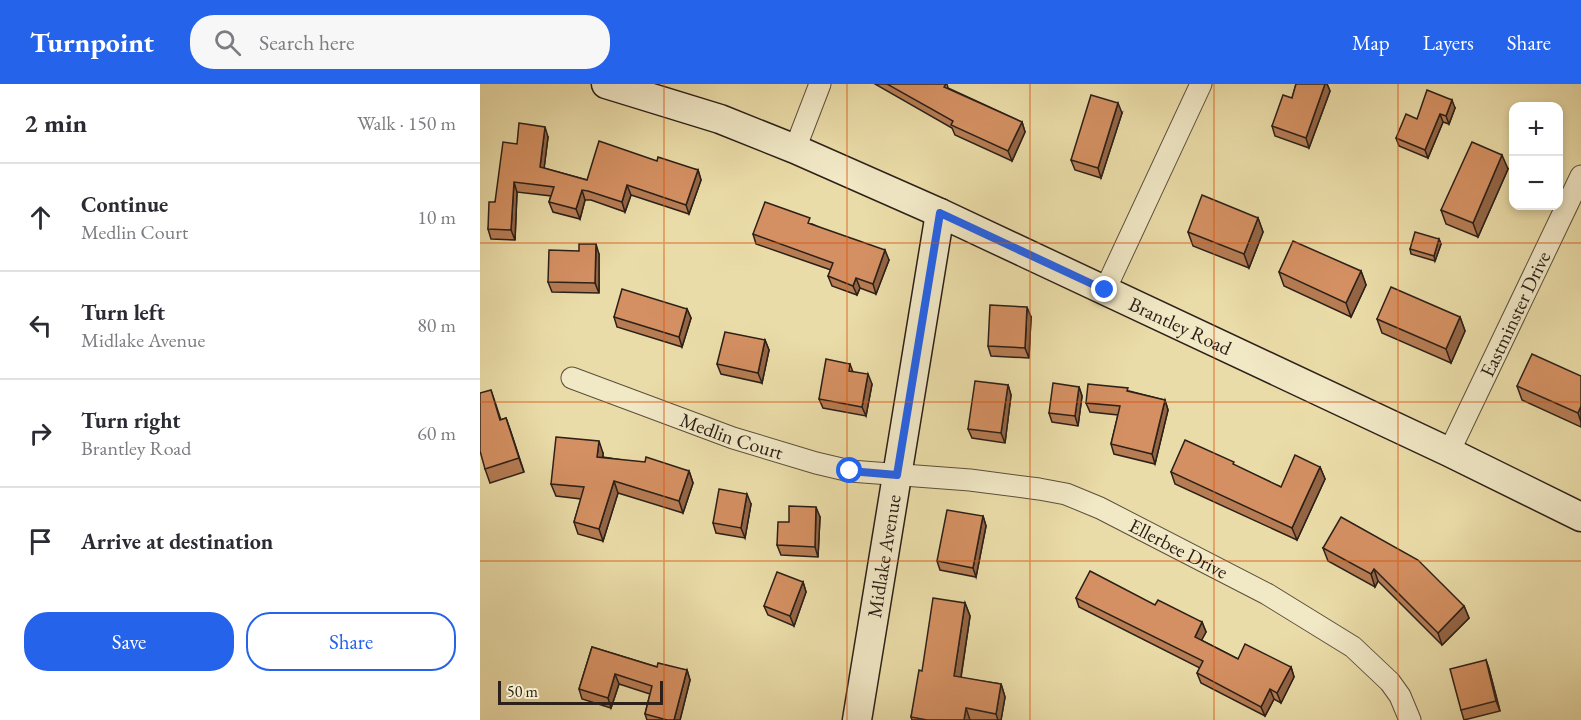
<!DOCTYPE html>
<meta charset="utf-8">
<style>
:root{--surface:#fff;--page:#f7f7f7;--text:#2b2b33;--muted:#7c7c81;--line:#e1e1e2;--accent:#2563eb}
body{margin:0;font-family:"EB Garamond",serif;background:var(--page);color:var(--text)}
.controls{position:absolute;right:18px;top:18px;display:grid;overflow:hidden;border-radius:12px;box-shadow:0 3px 9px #0003}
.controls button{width:54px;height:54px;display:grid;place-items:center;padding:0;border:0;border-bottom:2px solid var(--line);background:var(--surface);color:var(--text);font:30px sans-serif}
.scale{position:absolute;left:18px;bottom:15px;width:165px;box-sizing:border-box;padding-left:6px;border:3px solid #2c2018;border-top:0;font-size:16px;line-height:21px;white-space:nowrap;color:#2c2018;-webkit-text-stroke:4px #f1e8c6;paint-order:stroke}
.stop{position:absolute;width:18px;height:18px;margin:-14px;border:4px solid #2563eb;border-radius:50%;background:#fff}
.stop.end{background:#2563eb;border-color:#fff;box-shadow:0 2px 6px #0008}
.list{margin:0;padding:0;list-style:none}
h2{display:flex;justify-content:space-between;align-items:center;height:78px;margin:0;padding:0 24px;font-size:26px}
h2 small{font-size:20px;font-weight:400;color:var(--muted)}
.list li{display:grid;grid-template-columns:39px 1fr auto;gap:18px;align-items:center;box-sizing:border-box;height:108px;padding:0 24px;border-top:2px solid var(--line)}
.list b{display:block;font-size:22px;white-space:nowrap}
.list p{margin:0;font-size:20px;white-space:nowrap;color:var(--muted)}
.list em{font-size:20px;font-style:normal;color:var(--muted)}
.actions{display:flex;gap:12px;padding:18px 24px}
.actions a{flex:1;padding:14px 0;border:2px solid var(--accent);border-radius:24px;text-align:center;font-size:21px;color:var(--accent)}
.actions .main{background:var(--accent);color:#fff}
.icon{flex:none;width:33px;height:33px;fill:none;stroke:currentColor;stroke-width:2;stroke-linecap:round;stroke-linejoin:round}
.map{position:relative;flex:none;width:1101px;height:636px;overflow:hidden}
header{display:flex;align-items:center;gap:36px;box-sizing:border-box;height:84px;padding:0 30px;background:var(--accent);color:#fff}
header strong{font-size:28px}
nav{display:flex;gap:33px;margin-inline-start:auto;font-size:21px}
.search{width:420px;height:54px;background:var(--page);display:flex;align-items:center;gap:15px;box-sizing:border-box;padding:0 21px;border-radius:24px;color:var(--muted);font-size:22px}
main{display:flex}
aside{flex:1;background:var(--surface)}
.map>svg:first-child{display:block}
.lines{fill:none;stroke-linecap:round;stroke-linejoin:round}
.street-casing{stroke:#5c4f3c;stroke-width:23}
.secondary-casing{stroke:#2c2018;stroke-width:31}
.street{stroke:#f1e8c6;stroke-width:21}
.secondary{stroke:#f1e8c6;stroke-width:28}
.wall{fill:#b67c54;stroke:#2c2018;stroke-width:1.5}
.shaded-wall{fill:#946545;stroke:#2c2018;stroke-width:1.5}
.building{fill:#d49062;stroke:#2c2018;stroke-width:1.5}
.route{stroke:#2563eb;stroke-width:8}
.grid{fill:none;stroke:#d5530d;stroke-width:1.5;stroke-opacity:0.55}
.labels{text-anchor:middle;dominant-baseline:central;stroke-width:4.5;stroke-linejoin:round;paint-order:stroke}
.street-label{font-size:20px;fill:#2c2018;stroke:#f1e8c6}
</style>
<header>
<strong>Turnpoint</strong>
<div class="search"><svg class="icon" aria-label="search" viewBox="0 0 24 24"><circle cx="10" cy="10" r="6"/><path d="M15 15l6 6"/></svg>Search here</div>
<nav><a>Map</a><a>Layers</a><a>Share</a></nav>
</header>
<main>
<aside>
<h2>2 min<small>Walk · 150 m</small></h2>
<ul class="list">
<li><svg class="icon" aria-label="ahead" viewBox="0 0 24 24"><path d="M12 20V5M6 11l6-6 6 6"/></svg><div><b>Continue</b><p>Medlin Court</p></div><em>10 m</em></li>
<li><svg class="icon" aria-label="left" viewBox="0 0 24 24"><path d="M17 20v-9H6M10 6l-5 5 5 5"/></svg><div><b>Turn left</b><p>Midlake Avenue</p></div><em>80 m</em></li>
<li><svg class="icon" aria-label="right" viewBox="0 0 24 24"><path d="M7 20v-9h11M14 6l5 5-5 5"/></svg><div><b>Turn right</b><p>Brantley Road</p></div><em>60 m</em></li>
<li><svg class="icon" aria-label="arrive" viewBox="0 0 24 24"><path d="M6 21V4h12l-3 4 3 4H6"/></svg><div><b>Arrive at destination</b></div></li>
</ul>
<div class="actions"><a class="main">Save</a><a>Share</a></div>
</aside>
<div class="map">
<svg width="1101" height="636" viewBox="0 0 1101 636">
<rect width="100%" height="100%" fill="#eadca8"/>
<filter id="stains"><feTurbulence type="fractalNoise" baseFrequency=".00333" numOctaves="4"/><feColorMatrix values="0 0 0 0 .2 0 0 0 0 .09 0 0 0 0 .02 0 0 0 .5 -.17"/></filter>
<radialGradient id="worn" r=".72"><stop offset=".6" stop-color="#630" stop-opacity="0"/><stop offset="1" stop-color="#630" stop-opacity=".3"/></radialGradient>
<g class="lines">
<defs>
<g id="street">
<path d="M 315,65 L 340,0"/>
<path d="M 625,206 L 721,0"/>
<path id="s1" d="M 92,294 L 253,354 L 336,379 L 370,387 L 490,396 L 559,405 L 586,410 L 620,424 L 787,510 L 873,563 L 910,598 L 920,612 L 930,636"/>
<path id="s2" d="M 969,368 L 1101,92"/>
</g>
<g id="secondary">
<path id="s3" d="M 126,0 L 240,35 L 315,65 L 460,129 L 969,368 L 1101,433"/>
<path id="s4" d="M 377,636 L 460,129"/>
</g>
</defs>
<use href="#street" class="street-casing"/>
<use href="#secondary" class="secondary-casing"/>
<use href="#street" class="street"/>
<use href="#secondary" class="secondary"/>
</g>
<g class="wall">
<path d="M 395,0 L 467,0 L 468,4 L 542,38 L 545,48 L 532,77 L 475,51 L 472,44 Z"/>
<path d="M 816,0 L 847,0 L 850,7 L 829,64 L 795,52 L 792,42 L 812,14 Z"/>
<path d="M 975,24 L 969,40 L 963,38 L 948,74 L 919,62 L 916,54 L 937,35 Z"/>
<path d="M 642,29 L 621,94 L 595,86 L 591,76 Z"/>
<path d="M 68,53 L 64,84 L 107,96 L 177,77 L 218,86 L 221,96 L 209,130 L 151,111 L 145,128 L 111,116 L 105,116 L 100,135 L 73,128 L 69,118 L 71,112 L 37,108 L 35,156 L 11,155 L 8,145 L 15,118 L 37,60 Z"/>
<path d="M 1028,85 L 998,153 L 966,140 L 961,126 Z"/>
<path d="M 778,134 L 783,148 L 769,184 L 713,162 L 708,148 Z"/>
<path d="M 332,140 L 409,176 L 396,210 L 380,204 L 377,211 L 352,202 L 348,192 L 351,186 L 276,160 L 273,150 Z"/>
<path d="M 959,155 L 961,160 L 955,177 L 931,170 L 930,165 Z"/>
<path d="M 99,167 L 119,170 L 119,209 L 72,208 L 68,198 Z"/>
<path d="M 881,187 L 886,201 L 871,233 L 804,202 L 799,188 Z"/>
<path d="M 207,225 L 211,234 L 202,263 L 137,243 L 134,233 Z"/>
<path d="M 551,233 L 549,274 L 511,272 L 508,262 Z"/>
<path d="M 980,233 L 985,247 L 971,279 L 902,249 L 897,235 Z"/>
<path d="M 285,256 L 289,266 L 282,299 L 241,290 L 237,280 Z"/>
<path d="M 370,280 L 373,288 L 392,300 L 386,332 L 343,324 L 339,315 Z"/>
<path d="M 1101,292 L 1101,343 L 1042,316 L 1037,302 Z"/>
<path d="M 528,301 L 531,311 L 525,359 L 492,354 L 488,345 Z"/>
<path d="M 599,303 L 602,312 L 598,342 L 572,338 L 569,329 Z"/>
<path d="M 11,306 L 21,336 L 26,334 L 44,388 L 10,399 L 5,385 Z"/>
<path d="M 649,307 L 685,316 L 688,326 L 675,380 L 634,370 L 631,360 L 638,331 L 610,328 L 606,319 Z"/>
<path d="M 123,369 L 123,373 L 209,387 L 213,399 L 203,429 L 138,409 L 123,457 L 98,450 L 94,438 L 101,415 L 76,412 L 71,400 Z"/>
<path d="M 755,382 L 801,403 L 840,383 L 845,395 L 817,456 L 695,400 L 691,388 Z"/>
<path d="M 271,420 L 265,454 L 236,449 L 233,439 Z"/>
<path d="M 503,432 L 506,442 L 496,493 L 460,486 L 457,477 Z"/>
<path d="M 340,433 L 338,473 L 301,471 L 297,461 L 309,438 Z"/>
<path d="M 843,464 L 984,522 L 989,534 L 962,561 L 898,497 L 895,503 L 848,477 Z"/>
<path d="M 323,498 L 326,508 L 314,542 L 288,531 L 284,522 Z"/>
<path d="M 596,514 L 675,521 L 722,538 L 726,548 L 721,556 L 758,575 L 811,583 L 814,593 L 801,619 L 794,615 L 785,632 L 721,599 L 717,589 L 720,584 L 599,523 Z"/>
<path d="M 485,519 L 490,532 L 481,594 L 521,600 L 525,613 L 521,636 L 432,636 L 431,633 L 442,587 Z"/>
<path d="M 112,563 L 177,583 L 207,586 L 210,596 L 200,636 L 167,636 L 165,630 L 170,610 L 139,600 L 131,624 L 102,615 L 99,605 Z"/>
<path d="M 1006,576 L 1009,585 L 1020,627 L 984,636 L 981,626 Z"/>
</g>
<g class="shaded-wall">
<path d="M 845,0 L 847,0 L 850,7 L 829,64 L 826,54 Z"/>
<path d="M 972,16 L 975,24 L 969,40 L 966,32 Z"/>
<path d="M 638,19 L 642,29 L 621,94 L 618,84 Z"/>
<path d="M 960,30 L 963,38 L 948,74 L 945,66 Z"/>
<path d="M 542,38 L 545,48 L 532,77 L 528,67 Z"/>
<path d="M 65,43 L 68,53 L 63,93 L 60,83 Z"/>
<path d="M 1022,71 L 1028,85 L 998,153 L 993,139 Z"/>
<path d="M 218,86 L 221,96 L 209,130 L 206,121 Z"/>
<path d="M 34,98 L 37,108 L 35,156 L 31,146 Z"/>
<path d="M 147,101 L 151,111 L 145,128 L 142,118 Z"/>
<path d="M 102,106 L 105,116 L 100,135 L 96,125 Z"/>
<path d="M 778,134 L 783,148 L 769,184 L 764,170 Z"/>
<path d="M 959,155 L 961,160 L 955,177 L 954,172 Z"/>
<path d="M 116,160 L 119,170 L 119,209 L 115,199 Z"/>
<path d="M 405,166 L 409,176 L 396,210 L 393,200 Z"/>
<path d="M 881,187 L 886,201 L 871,233 L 866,219 Z"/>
<path d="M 376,194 L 380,204 L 377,211 L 373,202 Z"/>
<path d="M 547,223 L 551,233 L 549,274 L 545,264 Z"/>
<path d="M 207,225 L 211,234 L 202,263 L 199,253 Z"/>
<path d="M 980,233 L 985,247 L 971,279 L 966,265 Z"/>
<path d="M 285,256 L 289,266 L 282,299 L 278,289 Z"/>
<path d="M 388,290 L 392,300 L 386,332 L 382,323 Z"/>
<path d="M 528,301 L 531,311 L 525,359 L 521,349 Z"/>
<path d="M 599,303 L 602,312 L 598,342 L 595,332 Z"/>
<path d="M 685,316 L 688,326 L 675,380 L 672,370 Z"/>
<path d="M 1101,322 L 1101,338 L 1098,329 Z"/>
<path d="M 26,334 L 31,348 L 44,388 L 39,374 Z"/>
<path d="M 119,357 L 123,369 L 122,385 L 117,373 Z"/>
<path d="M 840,383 L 845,395 L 817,456 L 812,444 Z"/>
<path d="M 209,387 L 213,399 L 203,429 L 199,417 Z"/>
<path d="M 134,397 L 138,409 L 123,457 L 119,445 Z"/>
<path d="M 267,410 L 271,420 L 265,454 L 261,444 Z"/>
<path d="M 336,423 L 340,433 L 338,473 L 335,463 Z"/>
<path d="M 503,432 L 506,442 L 496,493 L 493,484 Z"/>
<path d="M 894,485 L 898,497 L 895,503 L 891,490 Z"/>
<path d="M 323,498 L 326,508 L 314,542 L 310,532 Z"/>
<path d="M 485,519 L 490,532 L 479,605 L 474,592 Z"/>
<path d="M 984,522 L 989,534 L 962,561 L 958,549 Z"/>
<path d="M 722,538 L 726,548 L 718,563 L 715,553 Z"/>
<path d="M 1006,576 L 1009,585 L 1020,627 L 1016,617 Z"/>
<path d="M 811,583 L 814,593 L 801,619 L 797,609 Z"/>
<path d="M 207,586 L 210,596 L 200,636 L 194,636 Z"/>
<path d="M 135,590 L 139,600 L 131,624 L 128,614 Z"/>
<path d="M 521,600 L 525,613 L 521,636 L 518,636 L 516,630 Z"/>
<path d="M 790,605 L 794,615 L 785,632 L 781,623 Z"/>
<path d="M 486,624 L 490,636 L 484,636 Z"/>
</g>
<g class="building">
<path d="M 407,0 L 466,0 L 464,3 L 542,38 L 528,67 L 471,41 L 473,37 Z"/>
<path d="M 816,0 L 845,0 L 826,54 L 792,42 L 803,11 L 812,14 Z"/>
<path d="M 947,6 L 972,16 L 966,32 L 960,30 L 945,66 L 916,54 L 926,30 L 937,35 Z"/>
<path d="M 611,11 L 638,19 L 618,84 L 591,76 Z"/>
<path d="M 39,39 L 65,43 L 60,83 L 107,96 L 119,57 L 177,77 L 178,73 L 218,86 L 206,121 L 147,101 L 142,118 L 108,107 L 102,106 L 96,125 L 69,118 L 74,103 L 34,98 L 31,146 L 8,145 L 9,118 L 15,118 L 23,58 L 37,60 Z"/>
<path d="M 992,58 L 1022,71 L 993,139 L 961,126 Z"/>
<path d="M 722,111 L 778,134 L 764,170 L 708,148 Z"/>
<path d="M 285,118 L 330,134 L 328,139 L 405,166 L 393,200 L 376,194 L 373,202 L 348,192 L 353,179 L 273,150 Z"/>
<path d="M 935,148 L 959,155 L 954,172 L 930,165 Z"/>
<path d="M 813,157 L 881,187 L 866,219 L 799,188 Z"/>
<path d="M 99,160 L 116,160 L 115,199 L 68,198 L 69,166 L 99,167 Z"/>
<path d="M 911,203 L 980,233 L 966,265 L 897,235 Z"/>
<path d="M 142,205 L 207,225 L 199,253 L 134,233 Z"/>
<path d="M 510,221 L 547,223 L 545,264 L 508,262 Z"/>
<path d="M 245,248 L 285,256 L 278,289 L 237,280 Z"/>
<path d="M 1052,270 L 1101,292 L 1101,322 L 1098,329 L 1037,302 Z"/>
<path d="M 346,275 L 370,280 L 369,287 L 388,290 L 382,323 L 339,315 Z"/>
<path d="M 495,297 L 528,301 L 521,349 L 488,345 Z"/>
<path d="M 573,299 L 599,303 L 595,332 L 569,329 Z"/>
<path d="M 608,300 L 648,304 L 647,307 L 685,316 L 672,370 L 631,360 L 640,322 L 606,319 Z"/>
<path d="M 11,306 L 20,336 L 26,334 L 39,374 L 5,385 L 0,367 L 0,309 Z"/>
<path d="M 76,353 L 119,357 L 117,373 L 165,378 L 166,373 L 209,387 L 199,417 L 134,397 L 119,445 L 94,438 L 104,403 L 71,400 Z"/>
<path d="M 705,356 L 754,378 L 753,380 L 801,403 L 815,371 L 840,383 L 812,444 L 691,388 Z"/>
<path d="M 239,405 L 267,410 L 261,444 L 233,439 Z"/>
<path d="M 309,422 L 336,423 L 335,463 L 297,461 L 298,438 L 309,438 Z"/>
<path d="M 467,426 L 503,432 L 493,484 L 457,477 Z"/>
<path d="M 861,433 L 938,476 L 984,522 L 958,549 L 894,485 L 891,490 L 843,464 Z"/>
<path d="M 610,487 L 675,521 L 678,516 L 722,538 L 715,553 L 758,575 L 765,560 L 811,583 L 797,609 L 790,605 L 781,623 L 717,589 L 723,577 L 596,514 Z"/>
<path d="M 297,488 L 323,498 L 310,532 L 284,522 Z"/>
<path d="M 453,514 L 485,519 L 474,592 L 521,600 L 516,630 L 486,624 L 484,636 L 447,636 L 431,633 L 439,586 L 442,587 Z"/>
<path d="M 112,563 L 177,583 L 178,579 L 207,586 L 194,636 L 187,636 L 165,630 L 172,602 L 135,590 L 128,614 L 99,605 Z"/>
<path d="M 1006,576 L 1016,617 L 981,626 L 970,585 Z"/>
</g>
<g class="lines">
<path class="route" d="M 370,387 L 417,391 L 460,129 L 625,206"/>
</g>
<path class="grid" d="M 184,0 L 184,636M 367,0 L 367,636M 550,0 L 550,636M 734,0 L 734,636M 918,0 L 918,636M 0,159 L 1101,159M 0,318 L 1101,318M 0,477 L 1101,477"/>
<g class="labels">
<g class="street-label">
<text stroke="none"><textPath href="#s2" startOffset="153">Eastminster Drive</textPath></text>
<text stroke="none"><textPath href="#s3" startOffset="624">Brantley Road</textPath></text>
<text stroke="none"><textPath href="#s1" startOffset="170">Medlin Court</textPath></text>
<text stroke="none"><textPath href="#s1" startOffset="636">Ellerbee Drive</textPath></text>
<text stroke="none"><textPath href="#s4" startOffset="166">Midlake Avenue</textPath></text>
</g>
</g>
<rect width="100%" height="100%" filter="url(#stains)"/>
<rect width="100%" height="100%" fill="url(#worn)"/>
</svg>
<div class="controls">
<button>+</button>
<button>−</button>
</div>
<div class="scale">50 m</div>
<div class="stop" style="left:370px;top:387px"></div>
<div class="stop end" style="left:625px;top:206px"></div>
</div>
</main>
